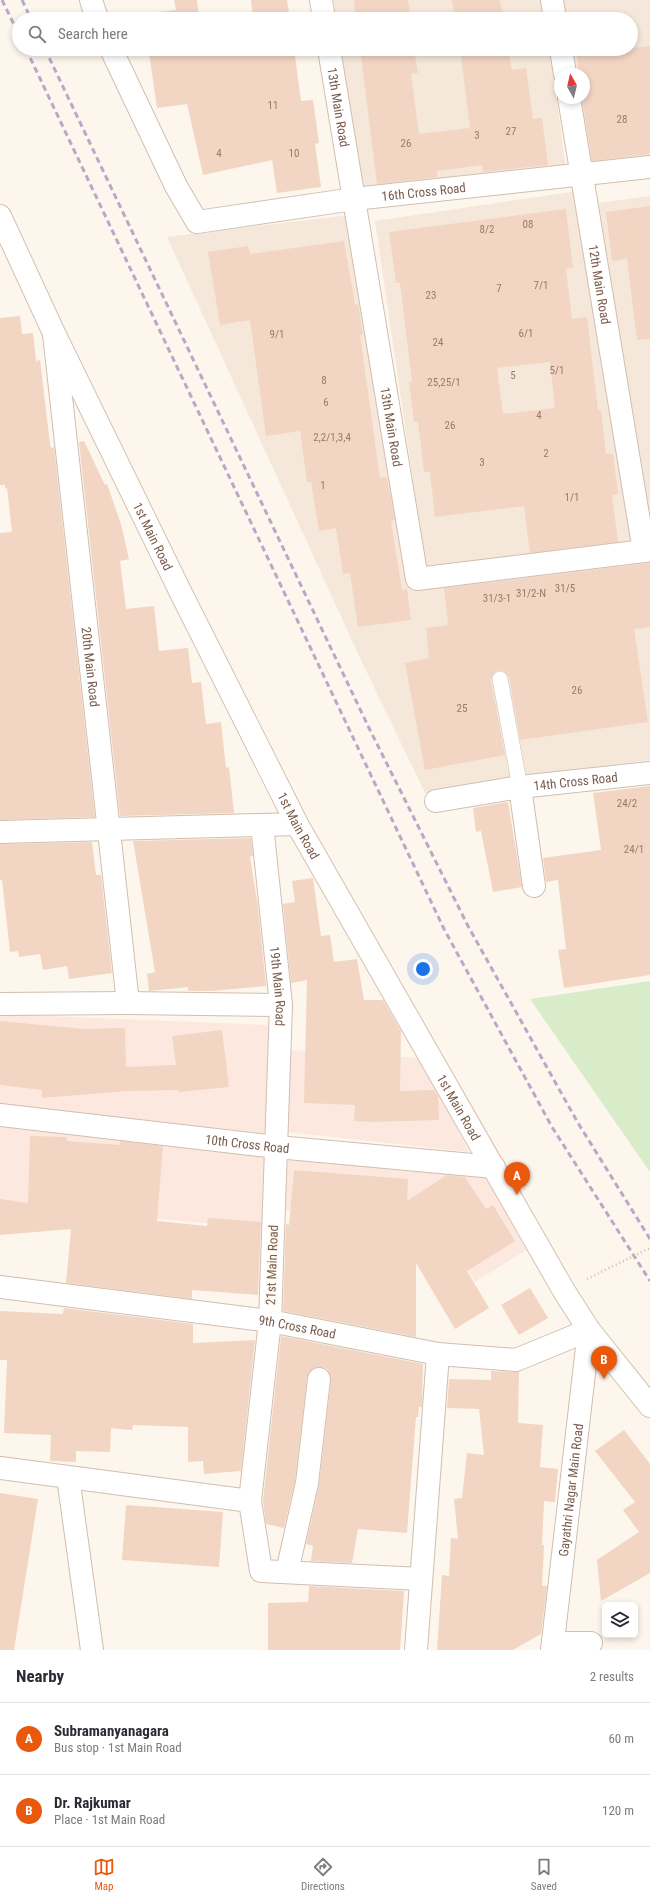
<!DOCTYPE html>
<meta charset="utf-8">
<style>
:root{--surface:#fff;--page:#f7f7f7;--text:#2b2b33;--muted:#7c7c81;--line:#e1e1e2;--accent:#ea580c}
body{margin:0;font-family:"Roboto Condensed",sans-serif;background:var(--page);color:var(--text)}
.controls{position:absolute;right:12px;bottom:12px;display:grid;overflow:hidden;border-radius:6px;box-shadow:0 2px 6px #0003}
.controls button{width:36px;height:36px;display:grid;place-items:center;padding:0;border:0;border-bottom:1px solid var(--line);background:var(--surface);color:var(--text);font:20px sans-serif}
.compass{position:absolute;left:554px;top:68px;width:36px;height:36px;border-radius:50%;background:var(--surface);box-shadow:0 2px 6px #0003;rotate:352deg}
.you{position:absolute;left:423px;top:969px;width:14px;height:14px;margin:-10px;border:3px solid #fff;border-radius:50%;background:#1a73e8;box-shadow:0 0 0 6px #1a73e833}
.badge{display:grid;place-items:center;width:26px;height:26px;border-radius:50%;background:var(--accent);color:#fff;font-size:13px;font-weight:700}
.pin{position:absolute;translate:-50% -33px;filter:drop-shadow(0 1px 2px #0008)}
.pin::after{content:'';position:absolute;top:21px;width:14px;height:12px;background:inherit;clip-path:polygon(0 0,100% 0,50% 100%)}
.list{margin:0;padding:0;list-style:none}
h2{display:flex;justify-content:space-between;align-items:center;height:52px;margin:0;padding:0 16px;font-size:17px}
h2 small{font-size:13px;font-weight:400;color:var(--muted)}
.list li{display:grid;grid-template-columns:26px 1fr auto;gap:12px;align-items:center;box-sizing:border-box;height:72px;padding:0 16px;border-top:1px solid var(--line)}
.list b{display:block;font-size:15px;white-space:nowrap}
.list p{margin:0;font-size:13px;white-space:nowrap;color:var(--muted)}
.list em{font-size:13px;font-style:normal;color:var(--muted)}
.icon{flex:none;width:22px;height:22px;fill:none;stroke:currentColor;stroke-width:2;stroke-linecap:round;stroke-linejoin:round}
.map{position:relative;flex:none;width:650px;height:1650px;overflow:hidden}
.search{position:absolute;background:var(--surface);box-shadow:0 2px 6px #0003;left:12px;right:12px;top:12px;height:44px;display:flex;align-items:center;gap:10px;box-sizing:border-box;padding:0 14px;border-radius:22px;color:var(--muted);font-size:15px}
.sheet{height:196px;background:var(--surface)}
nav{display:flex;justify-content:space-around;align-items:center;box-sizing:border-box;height:56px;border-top:1px solid var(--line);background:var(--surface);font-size:11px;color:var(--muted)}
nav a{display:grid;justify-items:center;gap:2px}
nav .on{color:var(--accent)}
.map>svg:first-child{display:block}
.residential{fill:#f5e8da}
.commercial{fill:#fde8e0}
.green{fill:#d8ecc9}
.building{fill:#f3d5c3;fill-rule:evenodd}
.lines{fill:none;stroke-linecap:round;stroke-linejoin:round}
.service-casing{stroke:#d1beb0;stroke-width:16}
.minor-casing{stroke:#d1beb0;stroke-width:24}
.tertiary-casing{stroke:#d1beb0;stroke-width:24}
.secondary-casing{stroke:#d6c0b0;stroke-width:24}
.service{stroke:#fff;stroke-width:15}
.minor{stroke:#fff;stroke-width:22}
.tertiary{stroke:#fff;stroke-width:22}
.secondary{stroke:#fff;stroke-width:22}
.rail{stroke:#b9a8c9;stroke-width:3;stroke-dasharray:6 4;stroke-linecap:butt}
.path-bridge{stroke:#d9b8a5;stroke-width:2.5;stroke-dasharray:1 3;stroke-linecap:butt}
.labels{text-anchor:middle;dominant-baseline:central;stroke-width:3.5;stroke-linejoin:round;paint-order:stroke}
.number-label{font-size:11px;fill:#987a6a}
.street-label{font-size:13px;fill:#7a5c4d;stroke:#fffaf3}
</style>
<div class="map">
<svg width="650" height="1650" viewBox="0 0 650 1650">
<rect width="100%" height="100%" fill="#fdf6ec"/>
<g class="residential">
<path d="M 334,0 L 544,0 L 546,19 L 336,19 Z"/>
<path d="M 560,0 L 650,0 L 650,163 L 582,171 L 572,98 L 584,98 L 584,74 L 569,74 L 566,49 L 631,49 L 631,19 L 562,19 Z"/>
<path d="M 340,49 L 550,49 L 566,169 L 359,196 Z"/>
<path d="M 578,191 L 631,545 L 427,576 L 375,221 Z"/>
<path d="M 650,196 L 650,543 L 646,544 L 599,203 Z"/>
<path d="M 350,215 L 410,585 L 650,554 L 650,760 L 425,793 L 361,660 L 167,237 Z"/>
</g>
<g class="commercial">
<path d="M 0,1014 L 269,1025 L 265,1133 L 0,1106 Z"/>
<path d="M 290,1050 L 421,1058 L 469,1152 L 287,1132 Z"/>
<path d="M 0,1125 L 273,1150 L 266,1229 L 0,1204 Z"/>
<path d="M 286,1153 L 483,1171 L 526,1250 L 475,1282 L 438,1220 L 282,1210 Z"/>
</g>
<path class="green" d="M 650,981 L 650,1172 L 530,999 Z"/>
<g class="building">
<path d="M 174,0 L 197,0 L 199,19 L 142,19 L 141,14 L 176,10 Z"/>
<path d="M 251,0 L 287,0 L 290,19 L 253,19 Z"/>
<path d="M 354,0 L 408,0 L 411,19 L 356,19 Z"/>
<path d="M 452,0 L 500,0 L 503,19 L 455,19 Z"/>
<path d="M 650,46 L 650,154 L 592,161 L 582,98 L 584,98 L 584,74 L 579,74 L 577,55 Z"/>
<path d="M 145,49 L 294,49 L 301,101 L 313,100 L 319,143 L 315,144 L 321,187 L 277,193 L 272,160 L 203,175 L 187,104 L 157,108 L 149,53 L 146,53 Z"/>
<path d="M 360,49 L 414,49 L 418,73 L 411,74 L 419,134 L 470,128 L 460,49 L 508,49 L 512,70 L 526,68 L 533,119 L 542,118 L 548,165 L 483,172 L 482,165 L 437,171 L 437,177 L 377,184 Z"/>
<path d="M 650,206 L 650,339 L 637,340 L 627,259 L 612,261 L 606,212 Z"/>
<path d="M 566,209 L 573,268 L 566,269 L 572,319 L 587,317 L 598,410 L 601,410 L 606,454 L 613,454 L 618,494 L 612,495 L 618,542 L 530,553 L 524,506 L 435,517 L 430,472 L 424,472 L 418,422 L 414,422 L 409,382 L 412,382 L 400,283 L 396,283 L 389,232 ZM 550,362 L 555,408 L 503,414 L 497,368 Z"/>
<path d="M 344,241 L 355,305 L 358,304 L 363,335 L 360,335 L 380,478 L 387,477 L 395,520 L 391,521 L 402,590 L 407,589 L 411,620 L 358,627 L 350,573 L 343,574 L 336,528 L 319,531 L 311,482 L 307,482 L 300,431 L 266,436 L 250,320 L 220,325 L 208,252 L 248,246 L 250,254 Z"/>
<path d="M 20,316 L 22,334 L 33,333 L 36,361 L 40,360 L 50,444 L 51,448 L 54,447 L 95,817 L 0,820 L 0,533 L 12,532 L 7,488 L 5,489 L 5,485 L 0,485 L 0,318 Z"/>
<path d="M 84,441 L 105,485 L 107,484 L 121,524 L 129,559 L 120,561 L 126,609 L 154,606 L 159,651 L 188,648 L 192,683 L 201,682 L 206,724 L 221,722 L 226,768 L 229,767 L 234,813 L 120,816 L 79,442 Z"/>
<path d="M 650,563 L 650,627 L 634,629 L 648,722 L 520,740 L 509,677 L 503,671 L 498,670 L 492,676 L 491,681 L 505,755 L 425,770 L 405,663 L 429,658 L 426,628 L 448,625 L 444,588 Z"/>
<path d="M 650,786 L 650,975 L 564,988 L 558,950 L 566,949 L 558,880 L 546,882 L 543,858 L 601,850 L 593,793 Z"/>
<path d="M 508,802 L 522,887 L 493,892 L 481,831 L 476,832 L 473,808 Z"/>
<path d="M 251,838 L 253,856 L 250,857 L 258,907 L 266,986 L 211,991 L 188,991 L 188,987 L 149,991 L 147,974 L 155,972 L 133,841 Z"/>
<path d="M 92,842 L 96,875 L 101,875 L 112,973 L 69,979 L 67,966 L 43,970 L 40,954 L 19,957 L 18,951 L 10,952 L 2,880 L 0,880 L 0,844 Z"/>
<path d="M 313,878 L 321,936 L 330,935 L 334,962 L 357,959 L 364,1000 L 383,1000 L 401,1031 L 400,1091 L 434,1090 L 438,1096 L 439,1120 L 374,1122 L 354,1121 L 355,1105 L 304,1103 L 307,980 L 291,983 L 283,904 L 295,902 L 292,881 Z"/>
<path d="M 0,1021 L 83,1029 L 125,1028 L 126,1067 L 176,1065 L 172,1036 L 222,1030 L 229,1087 L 179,1092 L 179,1090 L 126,1091 L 42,1098 L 42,1090 L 0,1085 Z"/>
<path d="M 30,1136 L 67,1137 L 67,1141 L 120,1145 L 120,1141 L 163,1146 L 157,1221 L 207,1226 L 208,1218 L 261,1222 L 258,1295 L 192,1290 L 192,1299 L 66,1283 L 71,1229 L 0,1235 L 0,1199 L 28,1203 Z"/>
<path d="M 294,1170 L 408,1179 L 407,1201 L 447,1175 L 465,1177 L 486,1209 L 493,1205 L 515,1241 L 467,1271 L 489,1308 L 455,1329 L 416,1263 L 416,1337 L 283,1311 L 286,1224 L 289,1225 Z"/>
<path d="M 530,1288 L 548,1318 L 519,1335 L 501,1305 Z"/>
<path d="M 64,1308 L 193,1324 L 193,1343 L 255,1340 L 241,1471 L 204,1474 L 203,1461 L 188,1462 L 188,1427 L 133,1425 L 132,1430 L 111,1428 L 110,1452 L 76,1451 L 76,1462 L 50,1461 L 51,1435 L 4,1433 L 7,1360 L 0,1360 L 0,1311 L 63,1314 Z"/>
<path d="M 281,1336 L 423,1364 L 422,1407 L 419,1407 L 418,1417 L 416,1417 L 407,1533 L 358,1529 L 352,1563 L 311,1561 L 313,1546 L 306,1544 L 319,1485 L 331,1380 L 330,1374 L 327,1369 L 321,1367 L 314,1368 L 309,1372 L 307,1378 L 295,1481 L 284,1528 L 266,1524 L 263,1501 Z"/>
<path d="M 491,1371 L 519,1372 L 518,1423 L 543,1425 L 540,1467 L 558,1469 L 555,1502 L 544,1501 L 542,1545 L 544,1545 L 542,1586 L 547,1586 L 541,1634 L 513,1650 L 437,1650 L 442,1575 L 449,1576 L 451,1538 L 458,1539 L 454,1499 L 462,1498 L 467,1453 L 484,1455 L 479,1409 L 447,1408 L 449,1379 L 491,1380 Z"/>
<path d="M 624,1430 L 650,1464 L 650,1573 L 601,1601 L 597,1560 L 639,1532 L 623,1510 L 635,1502 L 595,1451 Z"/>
<path d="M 0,1493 L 38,1499 L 14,1650 L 0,1650 Z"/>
<path d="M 126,1505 L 223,1512 L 219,1567 L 122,1560 Z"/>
<path d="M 309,1586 L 404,1591 L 400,1650 L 268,1650 L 268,1603 L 308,1602 Z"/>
</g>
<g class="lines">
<defs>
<path id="service" d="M 500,679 L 520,787"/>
<g id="minor">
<path d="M 91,0 L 97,19"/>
<path d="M 321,0 L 324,19"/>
<path d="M 552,0 L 555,19"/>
<path id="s1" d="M 111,49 L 176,186 L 197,222 L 354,199 L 650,167"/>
<path id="s2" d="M 329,49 L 417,579 L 644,551"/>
<path d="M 561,49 L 565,74"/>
<path id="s3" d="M 569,98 L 644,551 L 650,550"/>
<path id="s4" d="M 54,334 L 128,1003"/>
<path d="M 520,787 L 534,886"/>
<path id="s5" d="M 436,801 L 520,787 L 650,773"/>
<path id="s6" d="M 262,825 L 281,1005 L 270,1321 L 250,1501 L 261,1571 L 421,1579"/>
<path d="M 0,832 L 297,824"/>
<path d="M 0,1004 L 128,1003 L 281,1005"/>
<path id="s7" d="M 0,1287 L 270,1321 L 438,1354 L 516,1360 L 589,1330"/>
<path d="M 0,1468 L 250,1501"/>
<path d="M 68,1477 L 92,1650"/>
<path d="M 287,1572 L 307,1483 L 319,1379"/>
<path d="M 553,1643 L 591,1643"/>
<path d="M 416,1650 L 438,1354"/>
</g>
<g id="tertiary">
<path id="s8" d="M 0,1115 L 277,1147 L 494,1167"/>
<path id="s9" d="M 552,1650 L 589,1330"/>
</g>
<g id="secondary">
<path id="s10" d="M 0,216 L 53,331 L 180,591 L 297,824 L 564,1291 L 589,1330 L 650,1406"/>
</g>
</defs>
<use href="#service" class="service-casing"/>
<use href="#minor" class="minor-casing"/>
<use href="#tertiary" class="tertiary-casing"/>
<use href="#secondary" class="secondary-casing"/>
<use href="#service" class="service"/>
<use href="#minor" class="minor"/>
<use href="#tertiary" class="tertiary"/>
<use href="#secondary" class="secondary"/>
<g class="rail">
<path d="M 2,0 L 19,35"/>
<path d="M 22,0 L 31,19"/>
<path d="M 26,49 L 444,929 L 552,1127 L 650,1281"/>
<path d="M 45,49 L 369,728 L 468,926 L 578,1123 L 650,1239"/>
</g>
<path class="path-bridge" d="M 587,1279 L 650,1248"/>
</g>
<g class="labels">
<g class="number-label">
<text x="273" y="105">11</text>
<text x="622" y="119">28</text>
<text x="511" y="131">27</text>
<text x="477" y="135">3</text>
<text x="406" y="143">26</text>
<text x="219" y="153">4</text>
<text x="294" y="153">10</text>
<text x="528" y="224">08</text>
<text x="487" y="229">8/2</text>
<text x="541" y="285">7/1</text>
<text x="499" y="288">7</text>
<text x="431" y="295">23</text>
<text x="526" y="333">6/1</text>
<text x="277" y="334">9/1</text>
<text x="438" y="342">24</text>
<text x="557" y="370">5/1</text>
<text x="513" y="375">5</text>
<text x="324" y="380">8</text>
<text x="444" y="382">25,25/1</text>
<text x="326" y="402">6</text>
<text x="539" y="415">4</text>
<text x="450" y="425">26</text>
<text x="332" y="437">2,2/1,3,4</text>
<text x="546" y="453">2</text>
<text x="482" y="462">3</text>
<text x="323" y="485">1</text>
<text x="572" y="497">1/1</text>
<text x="565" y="588">31/5</text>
<text x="531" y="593">31/2-N</text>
<text x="497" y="598">31/3-1</text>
<text x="577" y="690">26</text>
<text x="462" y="708">25</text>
<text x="627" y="803">24/2</text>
<text x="634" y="849">24/1</text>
</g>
<g class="street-label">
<text stroke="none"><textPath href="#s2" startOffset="59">13th Main Road</textPath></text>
<text stroke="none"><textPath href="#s1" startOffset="422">16th Cross Road</textPath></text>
<text stroke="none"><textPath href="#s3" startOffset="189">12th Main Road</textPath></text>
<text stroke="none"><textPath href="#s2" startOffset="383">13th Main Road</textPath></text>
<text stroke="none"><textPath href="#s10" startOffset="355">1st Main Road</textPath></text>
<text stroke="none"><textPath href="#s4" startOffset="335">20th Main Road</textPath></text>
<text stroke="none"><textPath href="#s5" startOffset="141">14th Cross Road</textPath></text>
<text stroke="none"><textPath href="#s10" startOffset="679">1st Main Road</textPath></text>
<text stroke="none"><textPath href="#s6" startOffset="162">19th Main Road</textPath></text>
<text stroke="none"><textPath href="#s10" startOffset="1003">1st Main Road</textPath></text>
<text stroke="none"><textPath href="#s8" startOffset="249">10th Cross Road</textPath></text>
<text transform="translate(272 1265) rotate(-88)">21st Main Road</text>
<text stroke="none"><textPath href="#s7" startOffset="300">9th Cross Road</textPath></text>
<text stroke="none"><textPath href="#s9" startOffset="161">Gayathri Nagar Main Road</textPath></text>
</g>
</g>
</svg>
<div class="controls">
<button><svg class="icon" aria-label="layers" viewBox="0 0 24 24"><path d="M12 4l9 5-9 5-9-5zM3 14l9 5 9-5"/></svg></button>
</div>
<svg class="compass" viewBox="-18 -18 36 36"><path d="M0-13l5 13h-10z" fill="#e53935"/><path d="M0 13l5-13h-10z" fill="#7c7c81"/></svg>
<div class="you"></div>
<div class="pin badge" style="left:517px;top:1195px">A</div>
<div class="pin badge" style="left:604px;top:1379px">B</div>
<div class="search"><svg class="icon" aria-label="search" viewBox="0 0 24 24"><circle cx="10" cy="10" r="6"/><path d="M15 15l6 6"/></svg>Search here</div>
</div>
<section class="sheet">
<h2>Nearby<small>2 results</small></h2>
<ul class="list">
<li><span class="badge">A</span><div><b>Subramanyanagara</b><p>Bus stop · 1st Main Road</p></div><em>60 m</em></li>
<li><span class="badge">B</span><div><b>Dr. Rajkumar</b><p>Place · 1st Main Road</p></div><em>120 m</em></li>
</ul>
</section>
<nav>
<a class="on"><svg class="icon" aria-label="map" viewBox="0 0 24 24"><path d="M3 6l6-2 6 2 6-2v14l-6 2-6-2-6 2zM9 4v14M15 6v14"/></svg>Map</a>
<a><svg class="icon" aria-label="directions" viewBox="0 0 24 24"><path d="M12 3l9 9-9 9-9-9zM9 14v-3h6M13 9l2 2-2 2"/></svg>Directions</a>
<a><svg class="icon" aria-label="saved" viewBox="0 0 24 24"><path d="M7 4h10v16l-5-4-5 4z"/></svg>Saved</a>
</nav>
